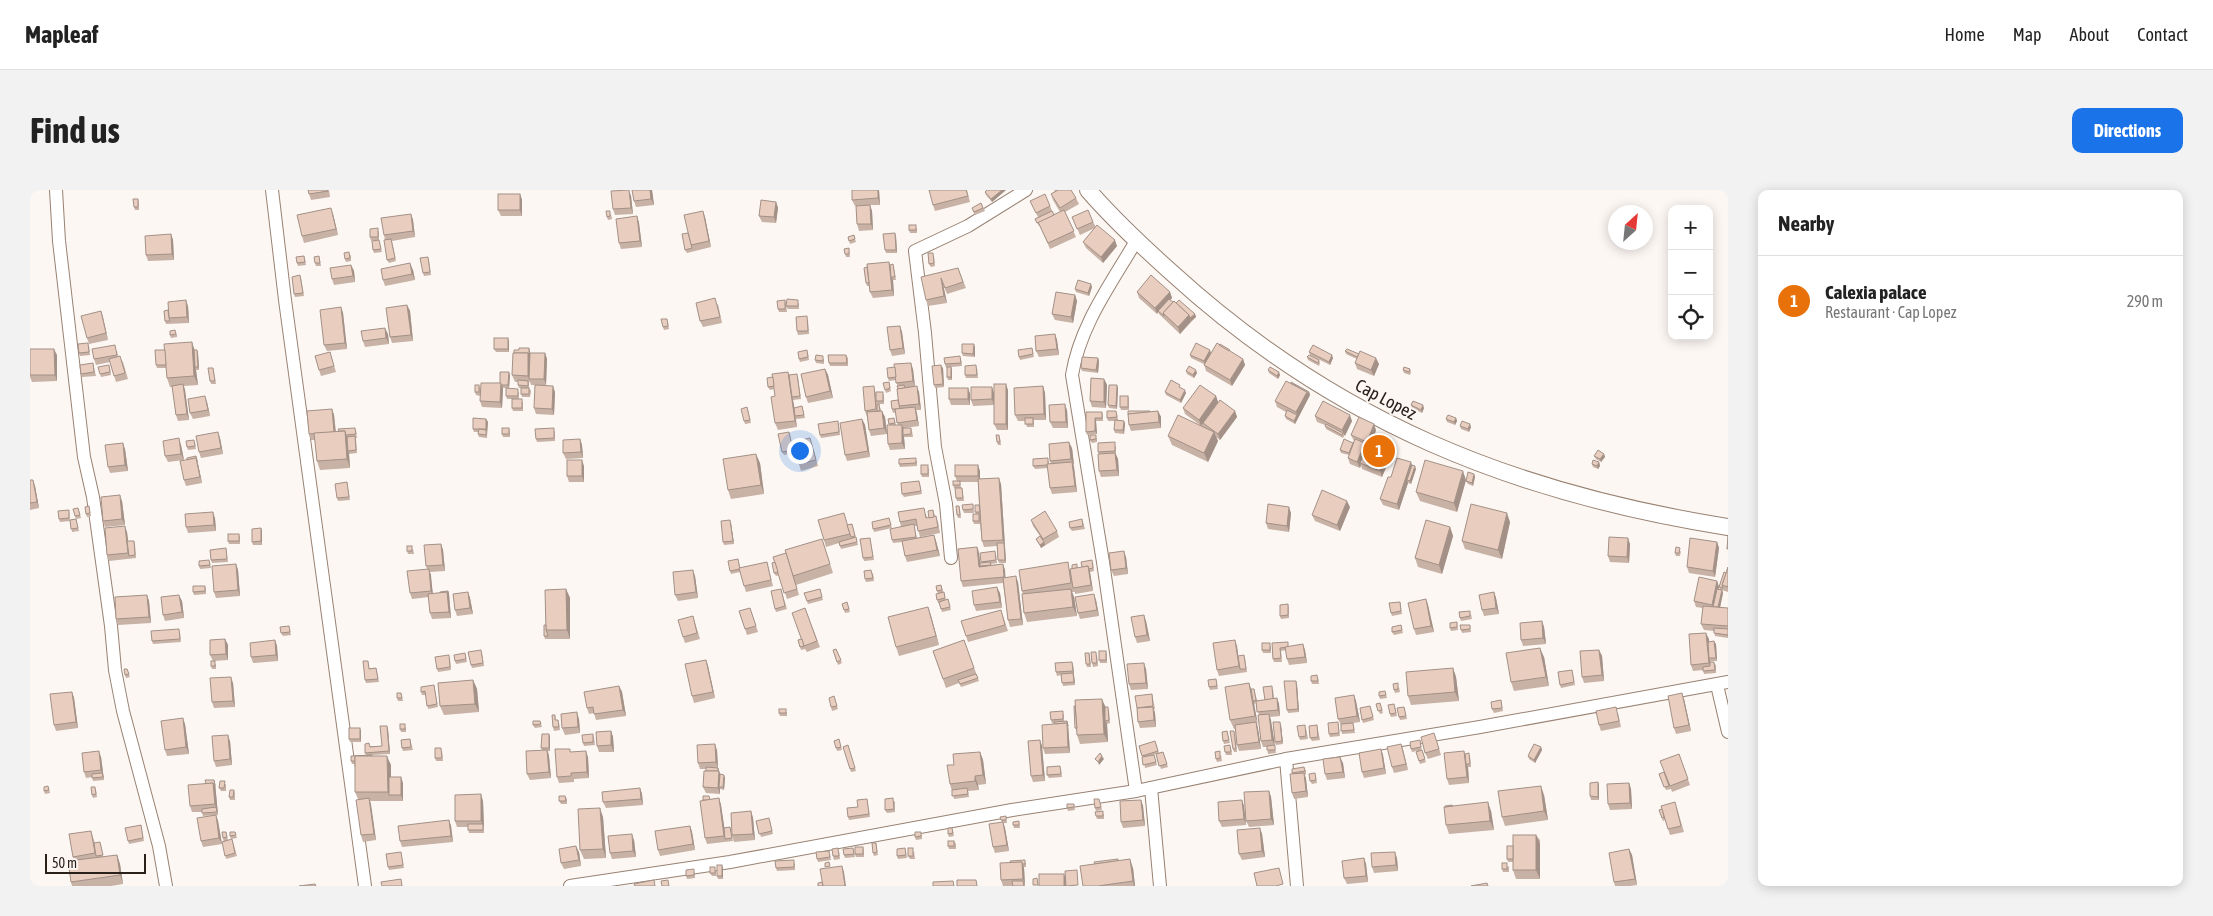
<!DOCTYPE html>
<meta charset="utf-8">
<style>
:root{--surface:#fff;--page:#f2f2f2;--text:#222;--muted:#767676;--line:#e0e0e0;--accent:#1a73e8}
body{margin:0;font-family:"Asap Condensed",sans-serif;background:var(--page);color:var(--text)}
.controls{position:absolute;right:15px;top:15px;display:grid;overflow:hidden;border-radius:10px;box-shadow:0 2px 12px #0003}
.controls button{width:45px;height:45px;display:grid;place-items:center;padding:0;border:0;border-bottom:1px solid var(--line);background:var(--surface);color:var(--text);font:25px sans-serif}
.compass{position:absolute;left:1578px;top:15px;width:45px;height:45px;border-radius:50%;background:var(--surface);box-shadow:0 2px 12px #0003;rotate:27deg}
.scale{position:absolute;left:15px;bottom:12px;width:101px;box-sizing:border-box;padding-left:5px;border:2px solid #2a211b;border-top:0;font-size:14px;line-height:18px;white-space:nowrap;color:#2a211b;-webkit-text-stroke:4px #fcf7f3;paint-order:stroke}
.you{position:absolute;left:769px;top:260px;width:18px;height:18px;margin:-12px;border:4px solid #fff;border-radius:50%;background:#1a73e8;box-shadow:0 0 0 8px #1a73e833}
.badge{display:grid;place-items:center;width:32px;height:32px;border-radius:50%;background:var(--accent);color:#fff;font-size:16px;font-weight:700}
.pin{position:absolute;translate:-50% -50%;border:2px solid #fff;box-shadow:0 1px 5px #0006}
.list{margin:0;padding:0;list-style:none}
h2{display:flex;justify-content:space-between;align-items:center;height:65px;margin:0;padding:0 20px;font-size:21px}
h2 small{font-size:16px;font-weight:400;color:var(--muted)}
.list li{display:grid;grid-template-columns:32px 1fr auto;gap:15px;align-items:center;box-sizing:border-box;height:90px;padding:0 20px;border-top:1px solid var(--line)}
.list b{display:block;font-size:19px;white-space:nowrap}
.list p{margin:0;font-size:16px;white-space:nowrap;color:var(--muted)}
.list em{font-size:16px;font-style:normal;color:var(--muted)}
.icon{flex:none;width:28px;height:28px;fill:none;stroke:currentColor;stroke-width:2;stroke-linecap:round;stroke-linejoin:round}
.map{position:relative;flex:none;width:1698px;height:696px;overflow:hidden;border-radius:10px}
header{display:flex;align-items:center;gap:30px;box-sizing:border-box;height:70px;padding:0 25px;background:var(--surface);border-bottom:1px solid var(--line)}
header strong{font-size:24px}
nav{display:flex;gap:28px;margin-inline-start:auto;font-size:18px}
.intro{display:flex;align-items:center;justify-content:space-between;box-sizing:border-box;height:120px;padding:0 30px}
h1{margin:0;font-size:35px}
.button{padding:12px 22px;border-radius:10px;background:var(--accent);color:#fff;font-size:18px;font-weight:700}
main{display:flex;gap:30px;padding:0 30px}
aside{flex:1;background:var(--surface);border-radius:10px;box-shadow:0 2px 12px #0003}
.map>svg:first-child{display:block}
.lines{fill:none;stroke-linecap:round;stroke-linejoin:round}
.minor-casing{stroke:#988272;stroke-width:14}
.tertiary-casing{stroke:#988272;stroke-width:18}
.minor{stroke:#fff;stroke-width:12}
.tertiary{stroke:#fff;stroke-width:16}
.wall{fill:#c8b1a5}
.shaded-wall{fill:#a39086}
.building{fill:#e9cec0;stroke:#a39086}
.labels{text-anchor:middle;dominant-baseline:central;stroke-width:4;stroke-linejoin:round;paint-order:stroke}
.street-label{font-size:18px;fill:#2a211b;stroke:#fcf7f3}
</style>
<header>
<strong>Mapleaf</strong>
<nav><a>Home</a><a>Map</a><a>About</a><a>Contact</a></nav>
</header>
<div class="intro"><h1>Find us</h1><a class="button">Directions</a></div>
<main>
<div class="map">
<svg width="1698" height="696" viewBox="0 0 1698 696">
<rect width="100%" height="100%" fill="#fcf7f3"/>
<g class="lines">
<defs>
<g id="minor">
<path d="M 26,0 L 29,51 L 54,267 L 63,307 L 81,436 L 85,480 L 93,521 L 129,656 L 136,696"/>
<path d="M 242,0 L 255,110 L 335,696"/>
<path d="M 921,368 L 916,314 L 905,257 L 895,143 L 885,61 L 938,36 L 996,0"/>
<path d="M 1687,495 L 1698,542"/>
<path d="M 1256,569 L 1267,696"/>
<path d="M 1121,598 L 1130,696"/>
<path d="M 1106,601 L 1073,372 L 1042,185 C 1050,135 1081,94 1106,51"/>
<path d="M 540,696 L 700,672 L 982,620 L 1106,601 L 1256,569 L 1450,537 L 1698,492"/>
</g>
<path id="tertiary" d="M 1058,0 C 1084,30 1112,56 1141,82 C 1304,231 1482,303 1698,337"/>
</defs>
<use href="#minor" class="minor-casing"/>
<use href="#tertiary" class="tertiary-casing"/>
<use href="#minor" class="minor"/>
<use href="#tertiary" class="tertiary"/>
</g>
<g class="wall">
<path d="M 278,0 L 299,0 L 300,7 L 281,10 Z"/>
<path d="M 622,0 L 624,15 L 606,17 L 604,11 Z"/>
<path d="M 822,0 L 849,0 L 850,15 L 840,15 L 842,21 L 843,40 L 829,41 L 827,34 L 826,16 L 825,16 L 822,10 Z"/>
<path d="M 937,0 L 940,12 L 905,21 L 903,15 Z"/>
<path d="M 976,0 L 962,12 L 956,5 L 955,2 Z"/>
<path d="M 1024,0 L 1041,0 L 1046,8 L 1049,14 L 1035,22 L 1046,47 L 1020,59 L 1010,36 L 1009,36 L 1005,29 L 1008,27 L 1000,11 L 1020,16 L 1024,25 L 1030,22 L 1023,10 L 1021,4 L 1025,2 Z"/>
<path d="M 490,4 L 492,10 L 492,26 L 471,26 L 468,20 Z"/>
<path d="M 601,6 L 603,24 L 585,25 L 583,19 Z"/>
<path d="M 108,9 L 109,12 L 109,20 L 105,20 L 104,17 Z"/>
<path d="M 746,12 L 748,18 L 746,33 L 732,32 L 729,26 Z"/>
<path d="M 951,13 L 955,21 L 945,25 L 943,21 Z"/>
<path d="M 303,24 L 308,45 L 274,53 L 272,46 Z"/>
<path d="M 381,24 L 383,30 L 385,47 L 362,51 L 366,71 L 359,73 L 357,70 L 355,50 L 354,45 Z"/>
<path d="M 581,24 L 582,29 L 578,30 L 577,27 Z"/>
<path d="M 607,26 L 609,33 L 612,57 L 591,59 L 589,53 Z"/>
<path d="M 675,27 L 681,57 L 657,63 L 655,60 L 658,43 Z"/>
<path d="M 1042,27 L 1063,32 L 1066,37 L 1087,56 L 1073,73 L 1056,58 L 1053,52 L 1065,38 L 1050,45 Z"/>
<path d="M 887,38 L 887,43 L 880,43 L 879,40 Z"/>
<path d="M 349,41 L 349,50 L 352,62 L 344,63 L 343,60 L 344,50 L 341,51 L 340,47 Z"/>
<path d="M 141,44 L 143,50 L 144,70 L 118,71 L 116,65 Z"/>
<path d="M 866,46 L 867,63 L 856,63 L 855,60 Z"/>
<path d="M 818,47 L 825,49 L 826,52 L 820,54 Z"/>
<path d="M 819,58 L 820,67 L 816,67 L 815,64 Z"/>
<path d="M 321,65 L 321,71 L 316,72 L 315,69 Z"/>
<path d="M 289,66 L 291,76 L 286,76 L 285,73 Z"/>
<path d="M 904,66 L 905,76 L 901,77 L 899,74 Z"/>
<path d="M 275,69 L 276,75 L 268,76 L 267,73 Z"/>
<path d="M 399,70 L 401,85 L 394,86 L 393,83 Z"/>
<path d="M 321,75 L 324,81 L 325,92 L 304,95 L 302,89 Z"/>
<path d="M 860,75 L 864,78 L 866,90 L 863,90 L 864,106 L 843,108 L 840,102 L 840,96 L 837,96 L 836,93 Z"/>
<path d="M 928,78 L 936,98 L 917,104 L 913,94 L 917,113 L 898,116 L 896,110 Z"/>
<path d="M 383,80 L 385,90 L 355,96 L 353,90 Z"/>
<path d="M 271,88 L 274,106 L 265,107 L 264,104 Z"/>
<path d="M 1062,97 L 1059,106 L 1046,102 L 1045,99 Z"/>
<path d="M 1107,102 L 1140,102 L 1142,108 L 1140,110 L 1143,112 L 1146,113 L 1165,124 L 1166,127 L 1150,144 L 1129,124 L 1128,122 L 1127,124 L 1109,108 Z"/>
<path d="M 1045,105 L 1047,111 L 1043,133 L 1025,130 L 1022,124 Z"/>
<path d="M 755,110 L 756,113 L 757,122 L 749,122 L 748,119 Z"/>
<path d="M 769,113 L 769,119 L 758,119 L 756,116 Z"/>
<path d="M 688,114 L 692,133 L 673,137 L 670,131 Z"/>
<path d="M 377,115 L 380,121 L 383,151 L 362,153 L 360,147 Z"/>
<path d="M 158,116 L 159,133 L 136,134 L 135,131 L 134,121 Z"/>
<path d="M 311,117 L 313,123 L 317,159 L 297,161 L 294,155 Z"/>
<path d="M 71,121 L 78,150 L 59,154 L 57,148 Z"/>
<path d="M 778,129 L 779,144 L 768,145 L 767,141 Z"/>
<path d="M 638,132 L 639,139 L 634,140 L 633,137 Z"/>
<path d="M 870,136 L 872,142 L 875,164 L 862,166 L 860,160 Z"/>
<path d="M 147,144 L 147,147 L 141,148 L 140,145 Z"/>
<path d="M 358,144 L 359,154 L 335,157 L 333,151 Z"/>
<path d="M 1025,144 L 1027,150 L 1029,165 L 1009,167 L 1006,161 Z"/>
<path d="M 478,148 L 479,152 L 479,162 L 466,162 L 464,159 Z"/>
<path d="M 59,156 L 60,165 L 50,166 L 49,163 Z"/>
<path d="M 945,157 L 945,167 L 933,166 L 932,163 Z"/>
<path d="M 1002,158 L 1004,167 L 990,170 L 989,167 Z"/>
<path d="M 0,159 L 27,165 L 27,191 L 2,192 L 0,187 Z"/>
<path d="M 165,160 L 167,160 L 168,163 L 169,180 L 166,180 L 168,195 L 154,196 L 155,200 L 159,230 L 148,231 L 146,225 L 142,197 L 140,197 L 137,188 L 136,178 L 127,178 L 126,175 Z"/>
<path d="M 87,161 L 88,166 L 93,172 L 98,189 L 86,192 L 80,172 L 66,175 L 64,169 Z"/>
<path d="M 500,161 L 500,163 L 515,163 L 517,169 L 516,195 L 501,195 L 500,192 L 499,192 L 499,198 L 501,201 L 500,207 L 492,207 L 491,204 L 492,198 L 489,198 L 488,195 L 488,192 L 485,192 L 482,185 Z"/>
<path d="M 1315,161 L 1329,164 L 1349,174 L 1344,186 L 1327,179 L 1325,173 L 1327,169 L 1316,164 Z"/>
<path d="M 300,162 L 306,182 L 291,186 L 289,180 Z"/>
<path d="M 1200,162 L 1213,169 L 1215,175 L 1202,196 L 1176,181 L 1174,174 L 1161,168 L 1160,165 Z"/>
<path d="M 1279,162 L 1303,168 L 1300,175 L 1280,165 Z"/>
<path d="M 778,163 L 779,170 L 770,172 L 769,169 Z"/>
<path d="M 816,165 L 818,168 L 818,176 L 800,176 L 799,173 Z"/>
<path d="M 1277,167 L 1289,170 L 1290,173 L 1289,176 L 1278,170 Z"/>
<path d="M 1068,168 L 1069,172 L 1068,183 L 1052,181 L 1051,178 Z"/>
<path d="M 794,169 L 794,174 L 786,173 L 785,170 Z"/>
<path d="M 931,169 L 932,176 L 921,177 L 922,180 L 922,190 L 918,190 L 917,187 L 917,177 L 916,178 L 915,174 Z"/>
<path d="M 63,173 L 66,186 L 52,187 L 51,184 Z"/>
<path d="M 80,178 L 81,185 L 71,187 L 70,184 Z"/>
<path d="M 183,178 L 186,194 L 181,194 L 180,191 Z"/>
<path d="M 913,178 L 914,197 L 905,198 L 904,195 Z"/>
<path d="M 947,178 L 948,188 L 936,188 L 935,185 Z"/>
<path d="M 795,179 L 798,185 L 803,208 L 778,213 L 776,207 Z"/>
<path d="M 883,179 L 885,197 L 889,202 L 891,220 L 886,220 L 889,236 L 874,238 L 881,238 L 882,241 L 883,247 L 874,247 L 875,259 L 860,260 L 858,254 L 859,235 L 858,229 L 864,228 L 866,235 L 868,235 L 866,222 L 863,223 L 862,219 L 868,210 L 868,199 L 866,190 L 859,191 L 858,188 Z"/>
<path d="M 1380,179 L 1381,182 L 1380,185 L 1374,183 L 1373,180 Z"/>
<path d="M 1238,180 L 1250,185 L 1248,189 L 1239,183 Z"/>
<path d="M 1156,181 L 1167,183 L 1164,188 L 1157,184 Z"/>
<path d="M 758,182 L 759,185 L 768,187 L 771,209 L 763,210 L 764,218 L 772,216 L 775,228 L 766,229 L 767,237 L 748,240 L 745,233 L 745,206 L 744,199 L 740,200 L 738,197 L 743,187 Z"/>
<path d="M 480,185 L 479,198 L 473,198 L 472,218 L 452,217 L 450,211 Z"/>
<path d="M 1074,189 L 1077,195 L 1076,218 L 1062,217 L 1060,211 Z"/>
<path d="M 859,192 L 861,201 L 856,203 L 855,200 Z"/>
<path d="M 449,195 L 450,198 L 450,206 L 446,205 L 445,202 Z"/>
<path d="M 1013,196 L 1015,203 L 1016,230 L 1004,230 L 1004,237 L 997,237 L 995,231 L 988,231 L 985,225 Z"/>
<path d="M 938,198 L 940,204 L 940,215 L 921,215 L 919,209 Z"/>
<path d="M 1088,198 L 1087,219 L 1079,218 L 1078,215 Z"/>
<path d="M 1151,198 L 1156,203 L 1151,213 L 1136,205 L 1135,202 L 1152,198 Z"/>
<path d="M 978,200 L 978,240 L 967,240 L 964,234 Z"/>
<path d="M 489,202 L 489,209 L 493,212 L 493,221 L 483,221 L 482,218 L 482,209 L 477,209 L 476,206 Z"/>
<path d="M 525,202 L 524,225 L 506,224 L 504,218 Z"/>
<path d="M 846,202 L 854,205 L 854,214 L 848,214 L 850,217 L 851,221 L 855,227 L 857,244 L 841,246 L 839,240 L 837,227 L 835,221 Z"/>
<path d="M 1279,202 L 1280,205 L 1265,234 L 1256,229 L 1255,226 L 1256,222 L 1247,217 L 1245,211 Z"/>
<path d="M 964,203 L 964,215 L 943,216 L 941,210 Z"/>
<path d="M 1098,206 L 1099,209 L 1099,220 L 1091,220 L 1090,217 Z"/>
<path d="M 1186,206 L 1188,212 L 1205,221 L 1207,227 L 1190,250 L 1186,247 L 1188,251 L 1178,272 L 1142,255 L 1138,246 L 1170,235 L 1155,224 L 1153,218 Z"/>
<path d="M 177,212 L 180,226 L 163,229 L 160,223 Z"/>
<path d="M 1381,215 L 1394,218 L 1392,223 L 1382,218 Z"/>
<path d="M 302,219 L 304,225 L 306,241 L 326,241 L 327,248 L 326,248 L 327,263 L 319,264 L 320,278 L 290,280 L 287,271 L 285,250 L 281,250 L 279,244 Z"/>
<path d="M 718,220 L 721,233 L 715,234 L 714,231 Z"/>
<path d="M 1037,220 L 1038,238 L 1023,238 L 1020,232 Z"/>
<path d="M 1128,221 L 1131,227 L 1131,238 L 1101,241 L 1099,235 L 1120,222 Z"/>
<path d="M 1056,222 L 1072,222 L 1073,225 L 1073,231 L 1066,231 L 1067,244 L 1057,245 L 1056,242 Z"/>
<path d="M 1087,224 L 1088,230 L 1094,231 L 1095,234 L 1094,244 L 1085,243 L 1084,240 L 1085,231 L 1078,231 L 1077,228 Z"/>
<path d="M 1285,226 L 1322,231 L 1313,248 L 1296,239 L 1295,235 L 1287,232 Z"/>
<path d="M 1426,228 L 1427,231 L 1425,235 L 1417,232 L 1416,229 Z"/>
<path d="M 456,229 L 458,232 L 457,248 L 449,247 L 448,244 L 448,242 L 444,242 L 443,239 Z"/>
<path d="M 832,229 L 835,235 L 840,267 L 817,271 L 815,265 Z"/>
<path d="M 809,234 L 810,245 L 791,248 L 790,245 Z"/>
<path d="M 1430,236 L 1441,237 L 1439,242 L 1431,239 Z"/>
<path d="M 479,238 L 480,241 L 480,247 L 473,247 L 472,244 Z"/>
<path d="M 1346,240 L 1345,245 L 1362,252 L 1364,258 L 1352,287 L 1332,279 L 1331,275 L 1330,278 L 1320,274 L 1318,268 L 1319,265 L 1311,263 L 1310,260 L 1323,253 L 1324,251 L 1321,245 Z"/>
<path d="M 525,241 L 525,251 L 507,252 L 506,249 Z"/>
<path d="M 759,242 L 764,263 L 754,265 L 752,262 Z"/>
<path d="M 190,248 L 193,264 L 171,268 L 169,262 Z"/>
<path d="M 970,248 L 971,255 L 968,255 L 967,252 Z"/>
<path d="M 1067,248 L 1067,252 L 1062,253 L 1060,250 Z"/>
<path d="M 550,249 L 552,255 L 553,268 L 536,269 L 533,263 Z"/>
<path d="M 165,253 L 166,259 L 158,260 L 157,257 Z"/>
<path d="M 782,254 L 788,276 L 771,281 L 769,274 Z"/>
<path d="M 151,255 L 154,270 L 138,272 L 135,266 Z"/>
<path d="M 1086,256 L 1086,264 L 1088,269 L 1089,286 L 1071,287 L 1069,281 L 1069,264 L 1068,262 Z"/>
<path d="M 1042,258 L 1047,302 L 1022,304 L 1020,298 L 1018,278 L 1005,279 L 1003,276 L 1019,271 L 1019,274 L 1021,274 L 1020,271 Z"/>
<path d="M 95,259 L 98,281 L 80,283 L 78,277 Z"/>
<path d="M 1574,264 L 1575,267 L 1571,272 L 1566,269 L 1564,266 Z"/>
<path d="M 167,269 L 172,293 L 156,296 L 154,290 Z"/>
<path d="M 887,271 L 887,276 L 870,277 L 869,274 Z"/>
<path d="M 1569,272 L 1570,276 L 1568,279 L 1563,277 L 1562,274 Z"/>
<path d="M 730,273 L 734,304 L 701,309 L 698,300 Z"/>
<path d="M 1382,275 L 1386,279 L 1381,294 L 1378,293 L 1369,320 L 1353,315 L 1350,309 L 1361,287 Z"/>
<path d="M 554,276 L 554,292 L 539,292 L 537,286 Z"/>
<path d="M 899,278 L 899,287 L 892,287 L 891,284 Z"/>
<path d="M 950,281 L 950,289 L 971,294 L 976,373 L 969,373 L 968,370 L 967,356 L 954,357 L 952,351 L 950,334 L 944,334 L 943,331 L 946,324 L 945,322 L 949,315 L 948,292 L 930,292 L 931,298 L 924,298 L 923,295 L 927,291 L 925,286 Z"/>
<path d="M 1444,284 L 1445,287 L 1443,296 L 1438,294 L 1436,291 Z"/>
<path d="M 0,290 L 5,296 L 9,318 L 0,320 Z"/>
<path d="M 1436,290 L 1427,322 L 1390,311 L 1386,302 Z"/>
<path d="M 317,292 L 320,310 L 308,311 L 307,308 Z"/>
<path d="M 890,294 L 892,304 L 874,307 L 872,304 Z"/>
<path d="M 932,298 L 934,311 L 927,311 L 926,308 Z"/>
<path d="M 92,311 L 95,335 L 75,337 L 73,331 Z"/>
<path d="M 943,314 L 944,323 L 934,323 L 933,320 Z"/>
<path d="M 59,316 L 61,326 L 57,327 L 56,324 Z"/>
<path d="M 929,316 L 930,319 L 931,328 L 928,328 L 927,325 Z"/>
<path d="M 1320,317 L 1310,341 L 1285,331 L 1282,325 Z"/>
<path d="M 39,320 L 40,330 L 46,329 L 49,341 L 42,342 L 40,331 L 30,332 L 29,329 Z"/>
<path d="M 903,320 L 905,326 L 908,332 L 910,343 L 890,347 L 887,336 L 884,336 L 887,348 L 904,345 L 906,351 L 910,366 L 877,372 L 875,366 L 872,352 L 863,353 L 862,350 L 871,337 L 870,332 L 896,324 L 897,328 L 899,328 Z"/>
<path d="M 49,321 L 51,328 L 46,329 L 45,326 Z"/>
<path d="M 1261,323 L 1259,342 L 1238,339 L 1236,333 Z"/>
<path d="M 185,328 L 186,341 L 158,343 L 156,337 Z"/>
<path d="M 859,328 L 862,338 L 844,342 L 843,339 Z"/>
<path d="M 1001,330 L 1027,341 L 1029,347 L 1011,358 L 1006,349 L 1010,346 L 1003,336 Z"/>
<path d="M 1053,332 L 1055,339 L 1042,341 L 1040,338 Z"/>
<path d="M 1480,332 L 1472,369 L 1435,359 L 1432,351 Z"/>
<path d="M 701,333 L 704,354 L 694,355 L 693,352 Z"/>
<path d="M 822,334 L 828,355 L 811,359 L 809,353 L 796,357 L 794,350 L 818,335 Z"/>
<path d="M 1420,337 L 1423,346 L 1412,384 L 1388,377 L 1385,368 Z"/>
<path d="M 231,338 L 232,341 L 232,355 L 223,355 L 222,352 Z"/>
<path d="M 97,342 L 98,351 L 104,351 L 105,354 L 106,368 L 79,371 L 77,365 Z"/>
<path d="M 209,344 L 210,347 L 210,354 L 199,354 L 198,351 Z"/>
<path d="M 840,348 L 844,370 L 834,371 L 833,368 Z"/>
<path d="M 792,349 L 803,383 L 766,395 L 766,394 L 769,405 L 757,409 L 749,385 L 746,386 L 744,383 L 745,372 L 756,363 Z"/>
<path d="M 1687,352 L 1689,358 L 1685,387 L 1659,383 L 1657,377 Z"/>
<path d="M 411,354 L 413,360 L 415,381 L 400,382 L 403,404 L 418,401 L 419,404 L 421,428 L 402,429 L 400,423 L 399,407 L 382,409 L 380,403 L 397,379 L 396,376 Z"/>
<path d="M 1600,354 L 1599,373 L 1580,372 L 1578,366 Z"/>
<path d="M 948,357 L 950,373 L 951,373 L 951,372 L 966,364 L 967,373 L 961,374 L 961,375 L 973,374 L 975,380 L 975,388 L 988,392 L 993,435 L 980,437 L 978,430 L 973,393 L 933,397 L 931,391 Z"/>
<path d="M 196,358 L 198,372 L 182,373 L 181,370 Z"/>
<path d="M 383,359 L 384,364 L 378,364 L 377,361 Z"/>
<path d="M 1651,361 L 1650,366 L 1646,366 L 1645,363 Z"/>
<path d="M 1096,367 L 1098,384 L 1084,386 L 1081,380 Z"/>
<path d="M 708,369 L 710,378 L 737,372 L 743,396 L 716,402 L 710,382 L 701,384 L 700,381 Z"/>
<path d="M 180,373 L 181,378 L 170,379 L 169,376 Z"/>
<path d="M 1063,373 L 1064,381 L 1060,382 L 1063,401 L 1045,404 L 1045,402 L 1042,402 L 1044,407 L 1047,426 L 997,432 L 994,423 L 993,404 L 992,401 L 1041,379 L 1052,377 Z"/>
<path d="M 206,374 L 208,380 L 210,406 L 186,408 L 184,402 Z"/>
<path d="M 1698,377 L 1698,402 L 1692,400 L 1693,403 L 1690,418 L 1698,418 L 1698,448 L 1685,446 L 1684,441 L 1674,440 L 1671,434 L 1673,418 L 1666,417 L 1664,411 L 1687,391 L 1689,397 L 1689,399 L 1690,399 L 1689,397 Z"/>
<path d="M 843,383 L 844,391 L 836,392 L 835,389 Z"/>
<path d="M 665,386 L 668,408 L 648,411 L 645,405 Z"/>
<path d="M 175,396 L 176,399 L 176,404 L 164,405 L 163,402 Z"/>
<path d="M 912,398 L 916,410 L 918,409 L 921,420 L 912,422 L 909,413 L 908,413 L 907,410 L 908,403 L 907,401 Z"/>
<path d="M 536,399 L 540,408 L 540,449 L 515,449 L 514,446 L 516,435 Z"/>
<path d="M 751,399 L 757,419 L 746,422 L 745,419 Z"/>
<path d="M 790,399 L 793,410 L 778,414 L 774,403 Z"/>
<path d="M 438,402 L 440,408 L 443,424 L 427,426 L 425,420 Z"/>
<path d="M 1464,402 L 1466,408 L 1469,424 L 1454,426 L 1452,420 Z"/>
<path d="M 970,403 L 972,418 L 946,421 L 944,415 Z"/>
<path d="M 117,405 L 119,411 L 121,433 L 88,435 L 86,429 Z"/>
<path d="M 1396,409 L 1398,415 L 1404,442 L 1386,445 L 1384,439 Z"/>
<path d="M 1066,410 L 1069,426 L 1050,429 L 1048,423 Z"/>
<path d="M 152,411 L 154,428 L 135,431 L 133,425 Z"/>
<path d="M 817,412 L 820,422 L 815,423 L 812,414 Z"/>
<path d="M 1370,412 L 1372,424 L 1362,426 L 1361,423 Z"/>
<path d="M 1258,414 L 1259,417 L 1259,428 L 1251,429 L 1250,426 Z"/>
<path d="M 898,417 L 901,426 L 909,455 L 869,466 L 866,457 Z"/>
<path d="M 720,418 L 728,442 L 717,445 L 709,421 Z"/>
<path d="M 775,418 L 790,457 L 777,462 L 775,459 L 771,460 L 768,450 L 772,449 Z"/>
<path d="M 971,420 L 978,441 L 938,452 L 936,446 Z"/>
<path d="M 1441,424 L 1442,429 L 1431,431 L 1430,428 Z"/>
<path d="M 663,426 L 670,449 L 655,453 L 653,447 Z"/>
<path d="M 1116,431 L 1120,451 L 1107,453 L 1105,447 Z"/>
<path d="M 1512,431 L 1514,437 L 1516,454 L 1493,456 L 1491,450 Z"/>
<path d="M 1427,432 L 1428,440 L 1421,441 L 1420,438 Z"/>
<path d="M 1371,435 L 1373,443 L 1364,445 L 1362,442 Z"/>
<path d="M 1440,435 L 1441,442 L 1432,443 L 1431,440 Z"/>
<path d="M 259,436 L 261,445 L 253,446 L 251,443 Z"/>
<path d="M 150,443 L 151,452 L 123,454 L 122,451 Z"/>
<path d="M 1676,443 L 1679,452 L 1686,454 L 1687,471 L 1680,471 L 1681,472 L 1686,475 L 1686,483 L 1674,484 L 1673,480 L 1663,481 L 1661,475 Z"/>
<path d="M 195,449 L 198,455 L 198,470 L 183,471 L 180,465 Z"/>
<path d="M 245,450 L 247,456 L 248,471 L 223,473 L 221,467 Z"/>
<path d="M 934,450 L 949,491 L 931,497 L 929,493 L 916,498 L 903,461 Z"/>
<path d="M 1242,453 L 1275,460 L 1277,473 L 1259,475 L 1257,469 L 1256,460 L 1251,461 L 1252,472 L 1244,472 L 1243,469 Z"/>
<path d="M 1207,456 L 1208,466 L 1215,468 L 1217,482 L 1189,486 L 1187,480 Z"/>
<path d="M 1241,456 L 1241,463 L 1233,463 L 1232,460 Z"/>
<path d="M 806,459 L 812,473 L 808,475 L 803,460 Z"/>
<path d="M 1569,460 L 1572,466 L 1574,491 L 1554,493 L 1552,487 Z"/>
<path d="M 1076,461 L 1077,464 L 1077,473 L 1070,473 L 1069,470 Z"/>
<path d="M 435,463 L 437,472 L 426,474 L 425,471 Z"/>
<path d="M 452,463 L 454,476 L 442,478 L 441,475 Z"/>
<path d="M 1059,463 L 1060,466 L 1061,477 L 1057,477 L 1056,474 Z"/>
<path d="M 1067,465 L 1068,476 L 1063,477 L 1062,473 Z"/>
<path d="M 1514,467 L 1519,496 L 1484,501 L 1481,492 Z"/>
<path d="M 420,468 L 421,480 L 408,482 L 407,479 Z"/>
<path d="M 676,470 L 678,476 L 685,508 L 664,513 L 662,506 Z"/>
<path d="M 186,474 L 186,479 L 182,479 L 181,476 Z"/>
<path d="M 339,474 L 339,478 L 346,478 L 349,492 L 336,493 L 335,490 Z"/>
<path d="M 1043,475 L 1045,495 L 1033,496 L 1031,485 L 1027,486 L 1026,482 Z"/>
<path d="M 1423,478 L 1426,487 L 1429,511 L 1381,515 L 1378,506 Z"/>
<path d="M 97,479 L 100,487 L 96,488 L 95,485 Z"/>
<path d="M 1116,479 L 1118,499 L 1101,500 L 1099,494 Z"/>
<path d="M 1542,480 L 1545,495 L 1531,498 L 1530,495 Z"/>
<path d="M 1288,488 L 1289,494 L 1282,494 L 1281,491 Z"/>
<path d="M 1186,489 L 1188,499 L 1180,500 L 1179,497 Z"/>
<path d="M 443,490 L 447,499 L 449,522 L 414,525 L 410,516 Z"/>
<path d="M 203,493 L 205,517 L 184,518 L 182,512 Z"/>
<path d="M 1219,493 L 1221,499 L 1224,499 L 1227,510 L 1235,510 L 1243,499 L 1244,508 L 1247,508 L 1249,514 L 1250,526 L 1240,527 L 1246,563 L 1238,564 L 1237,557 L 1233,557 L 1231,551 L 1229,525 L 1226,513 L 1224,514 L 1231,559 L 1209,561 L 1207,555 L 1205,539 L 1204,539 L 1200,530 Z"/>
<path d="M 1267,494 L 1269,522 L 1258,523 L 1257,520 Z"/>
<path d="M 404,495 L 408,517 L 398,519 L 396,505 L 392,505 L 391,502 Z"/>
<path d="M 589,496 L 592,502 L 596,526 L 566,530 L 564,523 L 559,524 L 557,518 Z"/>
<path d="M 1369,497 L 1370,502 L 1365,503 L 1364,500 Z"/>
<path d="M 1355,501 L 1357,508 L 1350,509 L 1349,506 Z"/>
<path d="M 42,502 L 44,508 L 48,538 L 26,541 L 24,535 Z"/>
<path d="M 371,503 L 373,511 L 368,511 L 367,508 Z"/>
<path d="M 1122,504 L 1125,519 L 1124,519 L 1125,523 L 1126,537 L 1110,538 L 1108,532 L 1107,519 Z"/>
<path d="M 1324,505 L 1326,511 L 1330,532 L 1323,533 L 1325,543 L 1312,544 L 1311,535 L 1308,529 Z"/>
<path d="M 1654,509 L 1661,541 L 1646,544 L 1644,538 Z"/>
<path d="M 805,510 L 808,519 L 802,521 L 801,517 Z"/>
<path d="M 1471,510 L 1473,521 L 1464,523 L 1462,519 Z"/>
<path d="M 1350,513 L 1353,523 L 1350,524 L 1346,514 Z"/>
<path d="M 1340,516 L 1344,530 L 1333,533 L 1332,530 Z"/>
<path d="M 1075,517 L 1079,520 L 1080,533 L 1077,534 L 1078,552 L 1050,554 L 1047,545 L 1047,541 L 1045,538 Z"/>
<path d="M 1365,517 L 1367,526 L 1361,527 L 1360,524 Z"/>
<path d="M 1374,517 L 1377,529 L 1370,530 L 1369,527 Z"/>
<path d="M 757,522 L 757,526 L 750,526 L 749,523 Z"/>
<path d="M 1588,523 L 1591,537 L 1571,541 L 1569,535 Z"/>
<path d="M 1034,524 L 1034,531 L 1037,531 L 1038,534 L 1040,563 L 1015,564 L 1013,558 L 1024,534 L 1024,533 L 1022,533 L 1021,530 Z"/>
<path d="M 525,525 L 526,530 L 528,530 L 529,533 L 530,540 L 524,541 L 523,537 Z"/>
<path d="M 549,529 L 550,543 L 535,545 L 532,538 Z"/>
<path d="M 1308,532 L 1310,546 L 1300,547 L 1299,544 Z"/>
<path d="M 155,534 L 159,564 L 137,566 L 135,560 Z"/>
<path d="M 511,534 L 512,537 L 505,538 L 503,535 Z"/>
<path d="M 1251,535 L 1253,554 L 1246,555 L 1245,552 Z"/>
<path d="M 1287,535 L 1290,550 L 1282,551 L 1280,548 Z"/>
<path d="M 357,536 L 358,539 L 360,564 L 342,565 L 342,566 L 361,575 L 361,587 L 373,593 L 373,611 L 340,611 L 346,650 L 333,652 L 331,645 L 328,609 L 325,602 L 325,574 L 322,574 L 321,571 L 336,565 L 335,563 L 340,556 L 352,556 Z"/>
<path d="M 376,537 L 376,542 L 371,542 L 370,539 Z"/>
<path d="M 1276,538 L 1278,549 L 1270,550 L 1269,547 Z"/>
<path d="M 331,541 L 331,552 L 320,552 L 319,549 Z"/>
<path d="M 581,541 L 583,547 L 584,562 L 569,562 L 567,556 Z"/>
<path d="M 1197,541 L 1200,553 L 1194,554 L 1193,551 Z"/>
<path d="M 1404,543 L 1411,565 L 1398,569 L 1395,563 Z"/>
<path d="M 519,544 L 520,547 L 520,561 L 518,561 L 519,566 L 521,588 L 500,590 L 497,584 L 512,560 L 511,558 Z"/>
<path d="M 563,544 L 564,547 L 565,555 L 554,556 L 553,553 Z"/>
<path d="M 1205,544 L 1207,562 L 1204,562 L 1203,559 Z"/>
<path d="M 380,549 L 383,560 L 373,561 L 372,558 Z"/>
<path d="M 809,550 L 812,560 L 807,561 L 804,551 Z"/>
<path d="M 1010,550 L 1012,556 L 1015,591 L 1003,592 L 1001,586 Z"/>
<path d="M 1390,550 L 1392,561 L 1396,572 L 1390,574 L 1386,562 L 1387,561 L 1382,562 L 1381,559 Z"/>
<path d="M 200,551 L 202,575 L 186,577 L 184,571 Z"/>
<path d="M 1125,551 L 1129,563 L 1133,562 L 1138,577 L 1131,579 L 1126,564 L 1124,565 L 1127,575 L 1115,578 L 1113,567 L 1109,556 Z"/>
<path d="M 1371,554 L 1373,560 L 1378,580 L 1364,583 L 1362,577 Z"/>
<path d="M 818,555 L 826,581 L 821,582 L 813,557 Z"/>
<path d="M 1511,557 L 1512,560 L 1505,573 L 1499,569 L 1498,566 Z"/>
<path d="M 1201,558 L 1202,565 L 1196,565 L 1195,562 Z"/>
<path d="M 1351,559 L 1353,565 L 1356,584 L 1334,588 L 1332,582 Z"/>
<path d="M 687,560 L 688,578 L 690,584 L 695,588 L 694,600 L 690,599 L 690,604 L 676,603 L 673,597 L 676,579 L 670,579 L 668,573 Z"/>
<path d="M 412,561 L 413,571 L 406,571 L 405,568 Z"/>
<path d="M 950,562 L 953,570 L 956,594 L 948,595 L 949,600 L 938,601 L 939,607 L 924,609 L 920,594 L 924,575 Z"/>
<path d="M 1435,564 L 1440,566 L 1441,577 L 1438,577 L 1439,593 L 1419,595 L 1417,589 Z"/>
<path d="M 1649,564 L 1660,595 L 1642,602 L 1641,599 L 1636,600 L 1629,584 L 1634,582 Z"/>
<path d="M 1191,565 L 1192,571 L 1187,572 L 1186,569 Z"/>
<path d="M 71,567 L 74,590 L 63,591 L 62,587 L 56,588 L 54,582 Z"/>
<path d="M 558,567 L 559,588 L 544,589 L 544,592 L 529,593 L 527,587 Z"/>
<path d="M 1313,573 L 1315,588 L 1297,590 L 1295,584 Z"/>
<path d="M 1031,579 L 1032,587 L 1019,588 L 1017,585 Z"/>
<path d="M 1262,579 L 1276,580 L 1276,584 L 1275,585 L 1276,589 L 1278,607 L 1264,609 L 1262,603 Z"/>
<path d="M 1285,583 L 1287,593 L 1282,594 L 1280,591 Z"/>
<path d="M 184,590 L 185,593 L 188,625 L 173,626 L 172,622 L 162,622 L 160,616 L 176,594 Z"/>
<path d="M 1568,592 L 1569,596 L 1569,610 L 1561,610 L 1560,606 Z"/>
<path d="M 1599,593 L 1601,599 L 1602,619 L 1580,620 L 1578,614 Z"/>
<path d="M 196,594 L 196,601 L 191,601 L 189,598 Z"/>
<path d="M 610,598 L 612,604 L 613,615 L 576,618 L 573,612 Z"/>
<path d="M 19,599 L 20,603 L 15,604 L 14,601 Z"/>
<path d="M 66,600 L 67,607 L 63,608 L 62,605 Z"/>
<path d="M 204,600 L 205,603 L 205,610 L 200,610 L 199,607 Z"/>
<path d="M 1239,601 L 1241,607 L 1244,635 L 1219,637 L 1216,631 Z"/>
<path d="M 1514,605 L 1518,630 L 1475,636 L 1472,627 Z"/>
<path d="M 535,606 L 537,609 L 537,614 L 531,614 L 529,611 Z"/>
<path d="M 689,608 L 691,615 L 694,638 L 700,637 L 703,651 L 677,654 L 675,648 L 681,610 Z"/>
<path d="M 837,609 L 840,627 L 819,630 L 818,627 Z"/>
<path d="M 1111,610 L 1113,616 L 1115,636 L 1093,638 L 1091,632 Z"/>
<path d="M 1212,610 L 1214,616 L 1216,635 L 1192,637 L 1189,631 Z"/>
<path d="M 453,611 L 454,643 L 439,643 L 438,637 L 427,637 L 425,631 Z"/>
<path d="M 865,611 L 865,622 L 857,623 L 855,620 Z"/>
<path d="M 1070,612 L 1072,620 L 1066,621 L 1065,618 Z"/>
<path d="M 1044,614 L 1045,620 L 1038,621 L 1037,618 Z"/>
<path d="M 1423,616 L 1461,621 L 1464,640 L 1419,644 L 1416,635 Z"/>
<path d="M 1647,618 L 1654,642 L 1640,645 L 1635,630 L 1633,631 L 1629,620 Z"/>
<path d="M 721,621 L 723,628 L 725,650 L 704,652 L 702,645 Z"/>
<path d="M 1074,624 L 1074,629 L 1067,629 L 1066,626 Z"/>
<path d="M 186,625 L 188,631 L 192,654 L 173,657 L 171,651 Z"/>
<path d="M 976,626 L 977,633 L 973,633 L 975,638 L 979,661 L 965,663 L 963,657 L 972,632 L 971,630 Z"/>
<path d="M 573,627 L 576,668 L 554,669 L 550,660 Z"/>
<path d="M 419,630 L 421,636 L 423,652 L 372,657 L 370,651 Z"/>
<path d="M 726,631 L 740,631 L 743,644 L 731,647 Z"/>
<path d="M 989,631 L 990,638 L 984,638 L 983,635 Z"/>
<path d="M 111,635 L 114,651 L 99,654 L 98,651 Z"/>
<path d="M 660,636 L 662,642 L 665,660 L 630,666 L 628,660 Z"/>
<path d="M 1230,638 L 1232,644 L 1235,667 L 1212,670 L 1209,664 Z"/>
<path d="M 61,641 L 65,653 L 71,655 L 73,667 L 87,665 L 90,674 L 93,694 L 81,696 L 42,696 L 41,692 L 44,670 L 43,667 Z"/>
<path d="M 923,641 L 924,646 L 919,647 L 918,644 Z"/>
<path d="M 196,642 L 198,650 L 203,652 L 207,666 L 196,669 L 193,648 Z"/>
<path d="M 205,642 L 207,648 L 201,649 L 200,646 Z"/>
<path d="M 892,645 L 892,649 L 886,650 L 885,647 Z"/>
<path d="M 1506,645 L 1510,650 L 1510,689 L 1486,689 L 1483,680 L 1483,672 L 1478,672 L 1477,669 L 1483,656 Z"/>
<path d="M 604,650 L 606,667 L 582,669 L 580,663 Z"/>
<path d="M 924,651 L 926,654 L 926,659 L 919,659 L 918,656 Z"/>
<path d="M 846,653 L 848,665 L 844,666 L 843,663 Z"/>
<path d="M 833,657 L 834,660 L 834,667 L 826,667 L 825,664 Z"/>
<path d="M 823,658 L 825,667 L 815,668 L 814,665 Z"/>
<path d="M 875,658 L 877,668 L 868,669 L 867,666 Z"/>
<path d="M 1599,659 L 1602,665 L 1607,695 L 1600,696 L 1585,696 L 1584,692 Z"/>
<path d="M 799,661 L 801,670 L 788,672 L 787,669 Z"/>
<path d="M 809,661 L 810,669 L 804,670 L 803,666 Z"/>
<path d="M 884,661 L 885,669 L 880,669 L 878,666 Z"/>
<path d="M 371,662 L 374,678 L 359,680 L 358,677 Z"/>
<path d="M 549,662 L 551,676 L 534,679 L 531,673 Z"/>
<path d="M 1334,668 L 1336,674 L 1338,692 L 1317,694 L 1314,688 Z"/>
<path d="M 1367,668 L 1368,681 L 1344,683 L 1342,677 Z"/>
<path d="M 1088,671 L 1103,678 L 1105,696 L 1053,696 L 1065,674 Z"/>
<path d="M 765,673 L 765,680 L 747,681 L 746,678 Z"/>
<path d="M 970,673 L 996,673 L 996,677 L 994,677 L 995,696 L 973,696 L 971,690 Z"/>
<path d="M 1479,676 L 1479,682 L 1473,682 L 1472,679 Z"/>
<path d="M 693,678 L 693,689 L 688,689 L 687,686 Z"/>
<path d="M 686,680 L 686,686 L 682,686 L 680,683 Z"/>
<path d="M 665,682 L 665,688 L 657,689 L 656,686 Z"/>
</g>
<g class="shaded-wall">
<path d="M 599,0 L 601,6 L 603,24 L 601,18 Z"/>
<path d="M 620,0 L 622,0 L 624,15 L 621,9 Z"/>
<path d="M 848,0 L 849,0 L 850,15 L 848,8 Z"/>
<path d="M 972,0 L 976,0 L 962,12 L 961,9 Z"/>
<path d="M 490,4 L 492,10 L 492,26 L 490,20 Z"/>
<path d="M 746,12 L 748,18 L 746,33 L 744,27 Z"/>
<path d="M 840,15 L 842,21 L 843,40 L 841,34 Z"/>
<path d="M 301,18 L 303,24 L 308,45 L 306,39 Z"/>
<path d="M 673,21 L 675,27 L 681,57 L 679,51 Z"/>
<path d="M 381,24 L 383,30 L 385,47 L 383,41 Z"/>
<path d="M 607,26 L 609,33 L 612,57 L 610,51 Z"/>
<path d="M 865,43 L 866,46 L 867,63 L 866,60 Z"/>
<path d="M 141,44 L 143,50 L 144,70 L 142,64 Z"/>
<path d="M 1085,50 L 1087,56 L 1073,73 L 1071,67 Z"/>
<path d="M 859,72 L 861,78 L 861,87 L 863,90 L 864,106 L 862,100 Z"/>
<path d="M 380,73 L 383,80 L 385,90 L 382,84 Z"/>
<path d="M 321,75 L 324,81 L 325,92 L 323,86 Z"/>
<path d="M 911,88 L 913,94 L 917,113 L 914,106 Z"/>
<path d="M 1061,94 L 1062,97 L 1059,106 L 1058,103 Z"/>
<path d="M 1140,102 L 1142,108 L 1129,122 L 1128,121 L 1128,122 L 1127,124 L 1125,118 Z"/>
<path d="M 1045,105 L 1047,111 L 1043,133 L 1041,127 Z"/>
<path d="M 156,110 L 158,116 L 159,133 L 157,127 Z"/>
<path d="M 377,115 L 380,121 L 383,151 L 381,145 Z"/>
<path d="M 311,117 L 313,123 L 317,159 L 315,153 Z"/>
<path d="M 71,121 L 73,127 L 78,150 L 76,143 Z"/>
<path d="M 1165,124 L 1166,127 L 1161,131 L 1160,128 Z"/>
<path d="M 1159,125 L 1161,131 L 1150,144 L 1148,137 Z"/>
<path d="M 870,136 L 872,142 L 875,164 L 873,158 Z"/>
<path d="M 355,138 L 358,144 L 359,154 L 356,148 Z"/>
<path d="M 1025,144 L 1027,150 L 1029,165 L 1027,159 Z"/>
<path d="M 478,148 L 479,152 L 479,162 L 478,159 Z"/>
<path d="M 162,152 L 165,161 L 165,177 L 166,180 L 168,195 L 164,186 Z"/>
<path d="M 944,154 L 945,157 L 945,167 L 943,164 Z"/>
<path d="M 499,158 L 500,161 L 500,189 L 499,189 L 500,192 L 498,186 L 498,163 Z"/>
<path d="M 24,159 L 27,165 L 27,191 L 25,185 Z"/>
<path d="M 167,160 L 168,163 L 169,180 L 168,177 Z"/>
<path d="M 1180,160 L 1181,163 L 1175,175 L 1174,171 Z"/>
<path d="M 515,163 L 517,169 L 516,195 L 514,189 Z"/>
<path d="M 1302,165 L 1303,168 L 1300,175 L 1299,172 Z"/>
<path d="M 1068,168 L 1069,172 L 1068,183 L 1066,180 Z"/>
<path d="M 1346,168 L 1349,174 L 1344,186 L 1341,180 Z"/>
<path d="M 1213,169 L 1215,175 L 1202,196 L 1200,190 Z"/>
<path d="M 881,173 L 883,179 L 885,197 L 883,191 Z"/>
<path d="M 911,175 L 913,178 L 914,197 L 913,194 Z"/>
<path d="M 921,177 L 922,180 L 922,190 L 921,187 Z"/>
<path d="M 795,179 L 798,185 L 803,208 L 800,201 Z"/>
<path d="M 1166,180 L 1167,183 L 1164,188 L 1163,185 Z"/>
<path d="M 479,182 L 480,185 L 479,198 L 478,195 Z"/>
<path d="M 758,182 L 760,188 L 762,207 L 763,210 L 766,226 L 765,226 L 767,237 L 765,231 Z"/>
<path d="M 1249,182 L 1250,185 L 1248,189 L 1247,186 Z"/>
<path d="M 1074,189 L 1077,195 L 1076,218 L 1074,212 Z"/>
<path d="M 471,193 L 473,199 L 472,218 L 470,212 Z"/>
<path d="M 153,194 L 155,200 L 159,230 L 157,224 Z"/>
<path d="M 976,194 L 978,200 L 978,240 L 976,234 Z"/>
<path d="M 1087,195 L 1088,198 L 1087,219 L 1086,216 Z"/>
<path d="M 523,196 L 525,202 L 524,225 L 522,219 Z"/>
<path d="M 887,196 L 889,202 L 891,220 L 889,214 Z"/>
<path d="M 1013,196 L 1015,203 L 1016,230 L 1014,224 Z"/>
<path d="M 962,197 L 964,203 L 964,215 L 962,209 Z"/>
<path d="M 938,198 L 940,204 L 940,215 L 938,209 Z"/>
<path d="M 1155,200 L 1156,203 L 1151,213 L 1150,210 Z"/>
<path d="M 1277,202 L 1279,202 L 1280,205 L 1265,234 L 1264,231 L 1267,225 L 1266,222 Z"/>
<path d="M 175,206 L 177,212 L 180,226 L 178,220 Z"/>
<path d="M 1186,206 L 1188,212 L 1171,236 L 1169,230 Z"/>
<path d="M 1035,214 L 1037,220 L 1038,238 L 1036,232 Z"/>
<path d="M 1393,215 L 1394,218 L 1392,223 L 1391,220 Z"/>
<path d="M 885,217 L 887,223 L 889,236 L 887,230 Z"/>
<path d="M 302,219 L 304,225 L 306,248 L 304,242 Z"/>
<path d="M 852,221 L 855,227 L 857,244 L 854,238 Z"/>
<path d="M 1128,221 L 1131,227 L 1131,238 L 1129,232 Z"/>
<path d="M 1205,221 L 1207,227 L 1190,250 L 1188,244 Z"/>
<path d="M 1320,225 L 1322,231 L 1315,246 L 1312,240 Z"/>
<path d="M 1065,228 L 1066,231 L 1067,244 L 1065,241 Z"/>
<path d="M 1426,228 L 1427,231 L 1425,235 L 1424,232 Z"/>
<path d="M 456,229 L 458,232 L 457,242 L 456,239 Z"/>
<path d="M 832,229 L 835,235 L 840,267 L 838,261 Z"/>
<path d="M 1094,231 L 1095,234 L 1094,244 L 1093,240 Z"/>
<path d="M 1344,234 L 1346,240 L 1339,258 L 1337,252 Z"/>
<path d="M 1440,234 L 1441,237 L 1439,242 L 1438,239 Z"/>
<path d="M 872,235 L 874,241 L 873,245 L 874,247 L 875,259 L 872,253 Z"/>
<path d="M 315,241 L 318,250 L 318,261 L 319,264 L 320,278 L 317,269 Z"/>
<path d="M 188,242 L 190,248 L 193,264 L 191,258 Z"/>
<path d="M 1184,242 L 1188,251 L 1178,272 L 1174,263 Z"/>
<path d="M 149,248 L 151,255 L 154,270 L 151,264 Z"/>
<path d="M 550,249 L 552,255 L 553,268 L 551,262 Z"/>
<path d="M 1039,252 L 1042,258 L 1044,275 L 1041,269 Z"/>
<path d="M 1362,252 L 1364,258 L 1352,287 L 1350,281 Z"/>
<path d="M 93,253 L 95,259 L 98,281 L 95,275 Z"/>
<path d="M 1335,253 L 1337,259 L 1330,273 L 1331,275 L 1330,278 L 1327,272 Z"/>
<path d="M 1085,263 L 1088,269 L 1089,286 L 1087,280 Z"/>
<path d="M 726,264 L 730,273 L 734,304 L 731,295 Z"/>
<path d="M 1574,264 L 1575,267 L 1571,272 L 1570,269 Z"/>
<path d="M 166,266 L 167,269 L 172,293 L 170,287 Z"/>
<path d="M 552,270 L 554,276 L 554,292 L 552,286 Z"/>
<path d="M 1042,272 L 1044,278 L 1047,302 L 1045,296 Z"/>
<path d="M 1381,272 L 1383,278 L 1377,290 L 1378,293 L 1369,320 L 1367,314 Z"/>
<path d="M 1569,272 L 1570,276 L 1568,279 L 1567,276 Z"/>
<path d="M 948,275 L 950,281 L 950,292 L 948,286 Z"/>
<path d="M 1385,276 L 1386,279 L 1381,294 L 1380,291 Z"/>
<path d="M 1433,281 L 1436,290 L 1427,322 L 1424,313 Z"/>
<path d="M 1444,284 L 1445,287 L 1443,296 L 1442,293 Z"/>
<path d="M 969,288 L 971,294 L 975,356 L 973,350 Z"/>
<path d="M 3,290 L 5,296 L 9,318 L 7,312 Z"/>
<path d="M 90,305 L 92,311 L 95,335 L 92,329 Z"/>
<path d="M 1317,311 L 1320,317 L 1310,341 L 1307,335 Z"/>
<path d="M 1259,317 L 1261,323 L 1259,342 L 1257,336 Z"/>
<path d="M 183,322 L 185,328 L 186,341 L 184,335 Z"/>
<path d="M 1477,323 L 1480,332 L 1472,369 L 1468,360 Z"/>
<path d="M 700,330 L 701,333 L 704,354 L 703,351 Z"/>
<path d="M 95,336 L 97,342 L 100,366 L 99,366 L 98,363 Z"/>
<path d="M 1420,337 L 1423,346 L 1412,384 L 1409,375 Z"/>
<path d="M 231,338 L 232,341 L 232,355 L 231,351 Z"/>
<path d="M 904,345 L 906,351 L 910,366 L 907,360 Z"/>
<path d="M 1598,348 L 1600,354 L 1599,373 L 1597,367 Z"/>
<path d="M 1014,352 L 1015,355 L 1011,358 L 1010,355 Z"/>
<path d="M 1687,352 L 1689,358 L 1685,387 L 1683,381 Z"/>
<path d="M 974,353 L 975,356 L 976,373 L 975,370 Z"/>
<path d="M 411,354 L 413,360 L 415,381 L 413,375 Z"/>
<path d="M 947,357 L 949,363 L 951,379 L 949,377 Z"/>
<path d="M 1094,361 L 1096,367 L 1098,384 L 1096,378 Z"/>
<path d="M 206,374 L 208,380 L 210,406 L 208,400 Z"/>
<path d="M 973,374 L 975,380 L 976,393 L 974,387 Z"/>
<path d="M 1058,376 L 1060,382 L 1063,401 L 1061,395 Z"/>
<path d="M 399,379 L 401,385 L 403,407 L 401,401 Z"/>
<path d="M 663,380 L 665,386 L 668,408 L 666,402 Z"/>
<path d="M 986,386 L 988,392 L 993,435 L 991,429 Z"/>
<path d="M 1687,391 L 1689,397 L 1685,418 L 1683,418 L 1682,415 Z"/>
<path d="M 967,397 L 970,403 L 972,418 L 970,412 Z"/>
<path d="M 536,399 L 540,408 L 540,449 L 537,440 Z"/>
<path d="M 1041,399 L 1044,407 L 1047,426 L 1043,417 Z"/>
<path d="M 1692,400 L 1693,403 L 1689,422 L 1688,419 Z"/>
<path d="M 418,401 L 419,404 L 421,428 L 419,422 L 417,402 Z"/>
<path d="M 438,402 L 440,408 L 443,424 L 440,418 Z"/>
<path d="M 1464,402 L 1466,408 L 1469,424 L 1466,418 Z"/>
<path d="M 1064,404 L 1066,410 L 1069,426 L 1067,420 Z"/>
<path d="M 117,405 L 119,411 L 121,433 L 119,427 Z"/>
<path d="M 149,405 L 152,411 L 154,428 L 152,422 Z"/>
<path d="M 1396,409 L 1398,415 L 1404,442 L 1401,436 Z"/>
<path d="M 898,417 L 901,426 L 909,455 L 906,446 Z"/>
<path d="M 1114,425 L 1116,431 L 1120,451 L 1117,445 Z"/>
<path d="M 1512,431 L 1514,437 L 1516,454 L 1513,448 Z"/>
<path d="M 1676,443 L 1679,449 L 1680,468 L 1679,468 L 1680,471 L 1681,479 L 1679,473 Z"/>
<path d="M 195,449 L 198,455 L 198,470 L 196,464 Z"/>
<path d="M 245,450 L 247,456 L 248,471 L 246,465 Z"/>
<path d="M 1205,450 L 1207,456 L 1210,479 L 1209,476 Z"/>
<path d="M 1684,451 L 1686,454 L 1687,471 L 1686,468 Z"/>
<path d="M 1273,454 L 1275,460 L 1277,473 L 1275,467 Z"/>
<path d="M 1510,458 L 1514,467 L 1519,496 L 1516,487 Z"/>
<path d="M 1569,460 L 1572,466 L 1574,491 L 1572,485 Z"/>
<path d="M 676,470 L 678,476 L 685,508 L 683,502 Z"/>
<path d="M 1042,472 L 1043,475 L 1045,495 L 1044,492 Z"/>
<path d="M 1114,473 L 1116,479 L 1118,499 L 1116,493 Z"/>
<path d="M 1423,478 L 1426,487 L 1429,511 L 1425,502 Z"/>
<path d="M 201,487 L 203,493 L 205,517 L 203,511 Z"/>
<path d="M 443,490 L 447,499 L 449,522 L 445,514 Z"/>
<path d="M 1266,491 L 1267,494 L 1269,522 L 1268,519 Z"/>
<path d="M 1219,493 L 1222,502 L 1228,535 L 1225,526 Z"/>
<path d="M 589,496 L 592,502 L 596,526 L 593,520 Z"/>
<path d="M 42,502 L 44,508 L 48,538 L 46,532 Z"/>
<path d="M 1652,503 L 1654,509 L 1661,541 L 1659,535 Z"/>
<path d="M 1324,505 L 1326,511 L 1330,532 L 1327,526 Z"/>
<path d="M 1247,508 L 1249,514 L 1250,526 L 1248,520 Z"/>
<path d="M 1072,509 L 1076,518 L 1075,531 L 1077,534 L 1078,552 L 1074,544 Z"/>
<path d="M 1123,517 L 1125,523 L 1126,537 L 1124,530 Z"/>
<path d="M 547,522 L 549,529 L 550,543 L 548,537 Z"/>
<path d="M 1239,524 L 1241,530 L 1245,556 L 1242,550 Z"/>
<path d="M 153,528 L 155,534 L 159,564 L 156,557 Z"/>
<path d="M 1037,531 L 1038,534 L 1040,563 L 1038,557 L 1037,533 Z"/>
<path d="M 1226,532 L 1228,538 L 1231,559 L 1229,552 Z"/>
<path d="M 1250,532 L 1251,535 L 1253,554 L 1252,551 Z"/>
<path d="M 357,536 L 358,539 L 360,564 L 359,561 Z"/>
<path d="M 330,538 L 331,541 L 331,552 L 330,549 Z"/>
<path d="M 581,541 L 583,547 L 584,562 L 581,555 Z"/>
<path d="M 519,544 L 520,547 L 520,561 L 519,558 Z"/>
<path d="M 198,545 L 200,551 L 202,575 L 200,569 Z"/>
<path d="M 1010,550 L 1012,556 L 1015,591 L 1013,585 Z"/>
<path d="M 685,554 L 687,560 L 688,578 L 686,572 Z"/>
<path d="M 1371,554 L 1373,560 L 1378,580 L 1376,574 Z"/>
<path d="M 1511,557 L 1512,560 L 1505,573 L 1504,570 Z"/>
<path d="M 1351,559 L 1353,565 L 1356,584 L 1354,578 Z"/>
<path d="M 517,560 L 519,566 L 521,588 L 519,582 Z"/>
<path d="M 69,561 L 71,567 L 74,590 L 71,580 Z"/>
<path d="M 556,561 L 558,567 L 559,588 L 557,582 Z"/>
<path d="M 1434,561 L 1436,567 L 1436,574 L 1438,577 L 1439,593 L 1437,587 Z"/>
<path d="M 950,562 L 953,570 L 956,594 L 953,585 Z"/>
<path d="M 357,566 L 361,575 L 361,605 L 359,605 L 358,602 Z"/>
<path d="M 1072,566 L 1074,569 L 1069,575 L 1068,572 Z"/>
<path d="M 1310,567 L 1313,573 L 1315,588 L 1313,582 Z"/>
<path d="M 688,578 L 691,587 L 689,597 L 690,599 L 690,604 L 688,598 Z"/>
<path d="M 1274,583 L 1276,589 L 1278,607 L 1276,601 Z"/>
<path d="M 694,585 L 695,588 L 694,600 L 693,597 Z"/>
<path d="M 945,586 L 948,595 L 949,600 L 945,591 Z"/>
<path d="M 371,587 L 373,593 L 373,611 L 371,605 Z"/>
<path d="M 184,590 L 185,593 L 188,625 L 185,614 L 183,593 Z"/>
<path d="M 1568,592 L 1569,596 L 1569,610 L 1568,607 Z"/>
<path d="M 1599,593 L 1601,599 L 1602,619 L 1600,613 Z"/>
<path d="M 1511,596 L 1514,605 L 1518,630 L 1514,621 Z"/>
<path d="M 610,598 L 612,604 L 613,615 L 611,609 Z"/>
<path d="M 1239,601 L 1241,607 L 1244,635 L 1241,629 Z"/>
<path d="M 451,604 L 453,611 L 454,637 L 451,631 Z"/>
<path d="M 339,608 L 341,614 L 346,650 L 344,644 Z"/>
<path d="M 689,608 L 691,615 L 696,648 L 695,649 L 694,646 Z"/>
<path d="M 1111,610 L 1113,616 L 1115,636 L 1113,630 Z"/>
<path d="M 1212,610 L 1214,616 L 1216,635 L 1214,629 Z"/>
<path d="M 1458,612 L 1461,621 L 1464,640 L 1460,631 Z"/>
<path d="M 570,618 L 573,627 L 576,668 L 573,659 Z"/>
<path d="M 721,621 L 723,628 L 725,650 L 723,644 Z"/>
<path d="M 186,625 L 188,631 L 192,654 L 189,648 Z"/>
<path d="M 419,630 L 421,636 L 423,652 L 421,646 Z"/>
<path d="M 973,632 L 975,638 L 979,661 L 977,655 Z"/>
<path d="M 660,636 L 662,642 L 665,660 L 663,654 Z"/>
<path d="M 1230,638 L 1232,644 L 1235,667 L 1232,661 Z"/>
<path d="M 602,644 L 604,650 L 606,667 L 603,661 Z"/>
<path d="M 1506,645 L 1510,654 L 1510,689 L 1506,680 Z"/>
<path d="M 546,656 L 549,662 L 551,676 L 549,670 Z"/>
<path d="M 1599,659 L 1602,665 L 1607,695 L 1605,689 Z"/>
<path d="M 1365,662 L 1367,668 L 1368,681 L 1366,675 Z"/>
<path d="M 87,665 L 90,674 L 93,694 L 90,685 Z"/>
<path d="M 1334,668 L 1336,674 L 1338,692 L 1336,686 Z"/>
<path d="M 1100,669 L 1103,678 L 1105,696 L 1104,696 L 1103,691 Z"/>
<path d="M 992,672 L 994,678 L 995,695 L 993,689 Z"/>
<path d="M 692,675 L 693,678 L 693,689 L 692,686 Z"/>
<path d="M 812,676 L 814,682 L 816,696 L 815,696 Z"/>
<path d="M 1034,684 L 1036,690 L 1036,696 L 1034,696 Z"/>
</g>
<g class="building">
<path d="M 278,0 L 297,0 L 298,1 L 279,4 Z"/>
<path d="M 599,0 L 601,18 L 583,19 L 581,1 Z"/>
<path d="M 602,0 L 620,0 L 621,9 L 604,11 Z"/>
<path d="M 822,0 L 848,0 L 848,8 L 822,10 Z"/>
<path d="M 899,0 L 936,0 L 938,6 L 903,15 Z"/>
<path d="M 957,0 L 972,0 L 961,9 L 955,2 Z"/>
<path d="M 1028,0 L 1041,0 L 1046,8 L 1030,18 L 1021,4 Z"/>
<rect x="468" y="4" width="22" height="16"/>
<path d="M 1015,4 L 1020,16 L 1006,23 L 1000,11 Z"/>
<path d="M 103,9 L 108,9 L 108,17 L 104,17 Z"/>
<path d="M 731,10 L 746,12 L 744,27 L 729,26 Z"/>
<path d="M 951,13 L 953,18 L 944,22 L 942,18 Z"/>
<path d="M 840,15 L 841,34 L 827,34 L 826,16 Z"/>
<path d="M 301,18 L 306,39 L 272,46 L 267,25 Z"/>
<path d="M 1034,20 L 1044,41 L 1018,53 L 1008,32 Z"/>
<path d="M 1058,20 L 1063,32 L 1047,39 L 1042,27 Z"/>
<path d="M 576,21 L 580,21 L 580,26 L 577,27 Z"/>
<path d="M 673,21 L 679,51 L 661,55 L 654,25 Z"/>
<path d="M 1022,21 L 1024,25 L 1007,33 L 1005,29 Z"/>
<path d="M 381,24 L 383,41 L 354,45 L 351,28 Z"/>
<path d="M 607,26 L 610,51 L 589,53 L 586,29 Z"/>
<rect x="879" y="35" width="7" height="5"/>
<path d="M 1067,35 L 1085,50 L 1071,67 L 1053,52 Z"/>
<path d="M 348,38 L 348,47 L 340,47 L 340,39 Z"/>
<path d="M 658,43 L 662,58 L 655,60 L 652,44 Z"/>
<path d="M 865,43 L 866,60 L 855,60 L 853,44 Z"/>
<path d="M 141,44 L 142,64 L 116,65 L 115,46 Z"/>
<path d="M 824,45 L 825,49 L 819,51 L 818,47 Z"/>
<path d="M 361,49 L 365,68 L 357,70 L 354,50 Z"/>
<path d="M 349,50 L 351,59 L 343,60 L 342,51 Z"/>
<path d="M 819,58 L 819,64 L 815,64 L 814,59 Z"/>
<path d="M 319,62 L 320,68 L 315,69 L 314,63 Z"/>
<path d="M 898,63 L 903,63 L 904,73 L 899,74 Z"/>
<path d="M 274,66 L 275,72 L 267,73 L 266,67 Z"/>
<path d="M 289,66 L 290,73 L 285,73 L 284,67 Z"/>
<path d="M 398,67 L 400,82 L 393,83 L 390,68 Z"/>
<path d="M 859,72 L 862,100 L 840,102 L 837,74 Z"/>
<path d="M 380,73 L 382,84 L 353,90 L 351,79 Z"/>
<path d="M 863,74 L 865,87 L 861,87 L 860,75 Z"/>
<path d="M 321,75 L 323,86 L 302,89 L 300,78 Z"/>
<path d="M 837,77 L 839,93 L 836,93 L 834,78 Z"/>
<path d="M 928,78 L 933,92 L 915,98 L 911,88 L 914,106 L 896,110 L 891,87 Z"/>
<path d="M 270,85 L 273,103 L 264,104 L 262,87 Z"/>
<path d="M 1121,85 L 1140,102 L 1125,118 L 1107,102 Z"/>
<path d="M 1048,90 L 1061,94 L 1058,103 L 1045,99 Z"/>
<path d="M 1026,102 L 1045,105 L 1041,127 L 1022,124 Z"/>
<path d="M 685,108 L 690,127 L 670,131 L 666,113 Z"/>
<path d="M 757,109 L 768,110 L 768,116 L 756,116 Z"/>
<path d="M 1139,109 L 1143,112 L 1133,123 L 1134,126 L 1128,121 Z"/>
<path d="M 156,110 L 157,127 L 139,128 L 138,112 Z"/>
<path d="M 755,110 L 755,119 L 748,119 L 747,111 Z"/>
<path d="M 1149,110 L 1165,124 L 1160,128 L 1159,125 L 1146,113 Z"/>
<path d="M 1144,111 L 1159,125 L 1148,137 L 1133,123 Z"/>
<path d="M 377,115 L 381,145 L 360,147 L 356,118 Z"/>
<path d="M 311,117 L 315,153 L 294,155 L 290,120 Z"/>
<path d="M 138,120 L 139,128 L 140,131 L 135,131 L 134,121 Z"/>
<path d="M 71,121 L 76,143 L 57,148 L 51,126 Z"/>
<path d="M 777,126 L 778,141 L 767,141 L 766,127 Z"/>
<path d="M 631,129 L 637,129 L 638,136 L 633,137 Z"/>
<path d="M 870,136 L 873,158 L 860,160 L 857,137 Z"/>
<path d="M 355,138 L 356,148 L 333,151 L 331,141 Z"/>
<path d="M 145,140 L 146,144 L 140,145 L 140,141 Z"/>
<path d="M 1025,144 L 1027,159 L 1006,161 L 1005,146 Z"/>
<rect x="464" y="148" width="14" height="11"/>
<path d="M 162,152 L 164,186 L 137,188 L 134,154 Z"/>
<path d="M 58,153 L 59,162 L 49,163 L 48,154 Z"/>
<path d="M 1166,153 L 1180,160 L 1174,171 L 1160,165 Z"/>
<path d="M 1187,153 L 1213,169 L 1200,190 L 1174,175 Z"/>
<path d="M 932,154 L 944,154 L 943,164 L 932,163 Z"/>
<path d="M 1190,154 L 1200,160 L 1199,161 L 1189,155 Z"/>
<path d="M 85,155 L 87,165 L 64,169 L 62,159 Z"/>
<path d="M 1283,155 L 1302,165 L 1299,172 L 1279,162 Z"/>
<path d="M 489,158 L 499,158 L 499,166 L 498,163 L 484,163 L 484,160 L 489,160 Z"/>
<path d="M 1002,158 L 1003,164 L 989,167 L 988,160 Z"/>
<path d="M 0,159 L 24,159 L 25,185 L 0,185 Z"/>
<path d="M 1317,159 L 1329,164 L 1327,167 L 1315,161 Z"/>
<path d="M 125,160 L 135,160 L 136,175 L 126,175 Z"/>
<path d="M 164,160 L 167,160 L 168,177 L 165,177 Z"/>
<path d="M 777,160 L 778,167 L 769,169 L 768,162 Z"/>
<path d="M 1330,161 L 1346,168 L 1341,180 L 1325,173 Z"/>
<path d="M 300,162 L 304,176 L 289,180 L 285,166 Z"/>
<path d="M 483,163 L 498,163 L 498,186 L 482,185 Z"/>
<path d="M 500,163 L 515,163 L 514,189 L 499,189 Z"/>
<path d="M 786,165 L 793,166 L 793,171 L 785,170 Z"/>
<path d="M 798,165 L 816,165 L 817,173 L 799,173 Z"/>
<path d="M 1279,165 L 1289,170 L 1288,173 L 1277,167 Z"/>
<path d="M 90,166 L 95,183 L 84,186 L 79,169 Z"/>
<path d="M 930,166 L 931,173 L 915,174 L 914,168 Z"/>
<path d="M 1052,167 L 1068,168 L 1066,180 L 1051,178 Z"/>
<path d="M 63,173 L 64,182 L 51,184 L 50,175 Z"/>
<path d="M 881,173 L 883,191 L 866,193 L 864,174 Z"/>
<path d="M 79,175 L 80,182 L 70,184 L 68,177 Z"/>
<path d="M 911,175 L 913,194 L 904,195 L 902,176 Z"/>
<path d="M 946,175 L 947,185 L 935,185 L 935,176 Z"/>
<path d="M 1159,176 L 1166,180 L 1163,185 L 1156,181 Z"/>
<path d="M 865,177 L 866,187 L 858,188 L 857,178 Z"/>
<rect x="917" y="177" width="4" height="10"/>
<path d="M 1240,177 L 1249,182 L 1247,186 L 1238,180 Z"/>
<path d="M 1374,177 L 1380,179 L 1379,182 L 1373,180 Z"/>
<path d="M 178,178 L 183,178 L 185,191 L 180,191 Z"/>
<path d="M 795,179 L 800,201 L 776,207 L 771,184 Z"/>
<path d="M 470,182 L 479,182 L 478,195 L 471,195 L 470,193 Z"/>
<path d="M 758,182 L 765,231 L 745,233 L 741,207 L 745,206 L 742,184 Z"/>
<path d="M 767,184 L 770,206 L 762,207 L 759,185 Z"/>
<path d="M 743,187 L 744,196 L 738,197 L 737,188 Z"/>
<path d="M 1061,188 L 1074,189 L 1074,212 L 1060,211 Z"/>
<path d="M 488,190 L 498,191 L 498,196 L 488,195 Z"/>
<path d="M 1141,190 L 1150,195 L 1149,197 L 1155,200 L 1150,210 L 1135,202 Z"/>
<path d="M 1256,191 L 1277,202 L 1266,222 L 1245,211 Z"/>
<path d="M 859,192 L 860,198 L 855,200 L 853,193 Z"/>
<path d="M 1261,192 L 1279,202 L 1278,205 L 1277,202 L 1261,193 Z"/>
<path d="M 451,193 L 471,193 L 470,212 L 450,211 Z"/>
<path d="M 153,194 L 157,224 L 146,225 L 142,196 Z"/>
<rect x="964" y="194" width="12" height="40"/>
<rect x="445" y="195" width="4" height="7"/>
<path d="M 505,195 L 523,196 L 522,219 L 504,218 Z"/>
<path d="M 874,195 L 875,198 L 868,199 L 867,196 Z"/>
<path d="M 1079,195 L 1087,195 L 1086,216 L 1078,215 Z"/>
<path d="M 1170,195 L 1186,206 L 1169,230 L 1153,218 Z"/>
<path d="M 844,196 L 846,219 L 835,221 L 833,197 Z"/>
<path d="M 887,196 L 889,214 L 869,216 L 867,199 Z"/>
<path d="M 1013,196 L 1014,224 L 985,225 L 984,198 Z"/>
<path d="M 941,197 L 962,197 L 962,209 L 941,210 Z"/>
<path d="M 476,198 L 488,199 L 488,206 L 476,206 Z"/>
<rect x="491" y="198" width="8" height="6"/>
<rect x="919" y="198" width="19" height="11"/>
<rect x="846" y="202" width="7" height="9"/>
<path d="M 175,206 L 178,220 L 160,223 L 158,209 Z"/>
<rect x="1090" y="206" width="8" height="11"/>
<rect x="482" y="209" width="10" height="9"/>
<path d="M 868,210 L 870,219 L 862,219 L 861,211 Z"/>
<path d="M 1190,210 L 1205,221 L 1188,244 L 1173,233 Z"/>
<path d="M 1293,211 L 1320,225 L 1312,240 L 1285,226 Z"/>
<path d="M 1383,211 L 1393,215 L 1391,220 L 1381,215 Z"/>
<path d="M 849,214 L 850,221 L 847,221 L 847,215 Z"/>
<path d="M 1035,214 L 1036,232 L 1020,232 L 1019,215 Z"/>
<path d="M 772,216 L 774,225 L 765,226 L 764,218 Z"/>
<path d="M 717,217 L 720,230 L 714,231 L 711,219 Z"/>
<path d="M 885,217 L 887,230 L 867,233 L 865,219 Z"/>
<path d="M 302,219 L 304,242 L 279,244 L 277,221 Z"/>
<path d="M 1257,220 L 1267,225 L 1264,231 L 1255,226 Z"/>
<path d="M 852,221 L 854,238 L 839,240 L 837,222 Z"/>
<path d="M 1077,221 L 1086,221 L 1087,227 L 1077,228 Z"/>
<path d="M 1098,221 L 1120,221 L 1120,222 L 1098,224 Z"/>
<path d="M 1128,221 L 1129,232 L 1099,235 L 1098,224 Z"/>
<path d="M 1056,222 L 1072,222 L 1072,228 L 1065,228 L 1065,241 L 1056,242 Z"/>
<path d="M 1148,225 L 1184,242 L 1174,263 L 1138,246 Z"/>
<path d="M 1418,225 L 1426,228 L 1424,232 L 1416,229 Z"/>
<path d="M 1329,227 L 1344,234 L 1337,252 L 1321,245 Z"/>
<path d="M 443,228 L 456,229 L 456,239 L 443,239 Z"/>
<path d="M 864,228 L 865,233 L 859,234 L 858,229 Z"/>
<rect x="995" y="228" width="8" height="6"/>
<path d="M 832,229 L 838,261 L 815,265 L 810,233 Z"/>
<path d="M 1085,230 L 1094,231 L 1093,240 L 1084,240 Z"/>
<path d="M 808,231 L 809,242 L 790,245 L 788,234 Z"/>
<path d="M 1432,231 L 1440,234 L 1438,239 L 1430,236 Z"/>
<path d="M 1296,234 L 1313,243 L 1312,245 L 1295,236 Z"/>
<path d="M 857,235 L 872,235 L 872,253 L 858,254 Z"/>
<path d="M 325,238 L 326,244 L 316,245 L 315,241 L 309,241 L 308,239 Z"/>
<rect x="472" y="238" width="7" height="6"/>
<path d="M 524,238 L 524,248 L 506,249 L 505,239 Z"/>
<path d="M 873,238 L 881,238 L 881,244 L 873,245 Z"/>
<path d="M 449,239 L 456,240 L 456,245 L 448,244 Z"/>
<path d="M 315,241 L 317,269 L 287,271 L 284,243 Z"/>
<path d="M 188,242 L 191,258 L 169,262 L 166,246 Z"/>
<path d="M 759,242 L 763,260 L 752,262 L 748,244 Z"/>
<path d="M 1342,244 L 1362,252 L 1350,281 L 1330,273 Z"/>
<path d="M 966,245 L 969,245 L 970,252 L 967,252 Z"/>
<path d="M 1060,245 L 1066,245 L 1066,249 L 1060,250 Z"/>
<path d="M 325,246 L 326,260 L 318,261 L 317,247 Z"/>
<path d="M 149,248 L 151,264 L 135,266 L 133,251 Z"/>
<path d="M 780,248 L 786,270 L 769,274 L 763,252 Z"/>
<path d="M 550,249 L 551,262 L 533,263 L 533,250 Z"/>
<path d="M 1314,249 L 1323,253 L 1319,263 L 1310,260 Z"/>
<path d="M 1325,249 L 1335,253 L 1327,272 L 1318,268 Z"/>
<path d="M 164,250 L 165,256 L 157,257 L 156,251 Z"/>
<path d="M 1039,252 L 1041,269 L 1020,271 L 1019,254 Z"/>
<path d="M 1085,252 L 1085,261 L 1068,262 L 1068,253 Z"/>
<path d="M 93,253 L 95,275 L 78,277 L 75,255 Z"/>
<path d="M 1568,260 L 1574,264 L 1570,269 L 1564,266 Z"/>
<path d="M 1085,263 L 1087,280 L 1069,281 L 1068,264 Z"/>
<path d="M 726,264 L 731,295 L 698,300 L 693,269 Z"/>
<path d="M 166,266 L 167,271 L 166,268 L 157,270 L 157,268 Z"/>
<path d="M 166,268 L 170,287 L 154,290 L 150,271 Z"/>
<path d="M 886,268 L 886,273 L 869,274 L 869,269 Z"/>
<path d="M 1018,268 L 1018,274 L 1017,275 L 1003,276 L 1003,269 Z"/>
<path d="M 1367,268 L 1381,272 L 1367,314 L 1350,309 L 1358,287 L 1361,287 Z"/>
<rect x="537" y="270" width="15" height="16"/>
<path d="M 1395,270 L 1433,281 L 1424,313 L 1386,302 Z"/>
<path d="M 1563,270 L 1569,272 L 1567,276 L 1562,274 Z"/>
<path d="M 1042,272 L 1045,296 L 1020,298 L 1017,274 Z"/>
<rect x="891" y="275" width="7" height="9"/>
<rect x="925" y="275" width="23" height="11"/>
<path d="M 1382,275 L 1385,276 L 1380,291 L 1377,290 Z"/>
<path d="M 1438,282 L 1444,284 L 1442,293 L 1436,291 Z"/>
<path d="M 969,288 L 973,350 L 952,351 L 948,289 Z"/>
<path d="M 0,290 L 3,290 L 7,312 L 0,313 Z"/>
<path d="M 889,291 L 891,301 L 872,304 L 871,293 Z"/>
<rect x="923" y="291" width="7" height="4"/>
<path d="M 317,292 L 319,307 L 307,308 L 305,294 Z"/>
<path d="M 925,298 L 932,298 L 933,308 L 926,308 Z"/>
<path d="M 1292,300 L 1317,311 L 1307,335 L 1282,325 Z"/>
<path d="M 90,305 L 92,329 L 73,331 L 71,307 Z"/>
<path d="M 943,314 L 943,319 L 933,320 L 932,315 Z"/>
<path d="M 1238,314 L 1259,317 L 1257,336 L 1236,333 Z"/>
<path d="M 1441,314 L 1477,323 L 1468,360 L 1432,351 Z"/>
<path d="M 945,315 L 949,315 L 950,322 L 945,322 Z"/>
<path d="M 59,316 L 60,323 L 56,324 L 55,317 Z"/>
<path d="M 926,316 L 929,316 L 930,325 L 927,325 Z"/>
<path d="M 48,318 L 50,325 L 45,326 L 43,319 Z"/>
<path d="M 894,318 L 896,328 L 906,326 L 908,337 L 888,341 L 886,329 L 870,332 L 868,322 Z"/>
<path d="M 39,320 L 39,328 L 29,329 L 28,321 Z"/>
<path d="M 903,320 L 904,327 L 899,328 L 898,321 Z"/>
<path d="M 1015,321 L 1027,341 L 1013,349 L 1001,330 Z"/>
<path d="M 183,322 L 184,335 L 156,337 L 155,324 Z"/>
<path d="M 814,323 L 820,344 L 794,350 L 788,330 Z"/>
<rect x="943" y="324" width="6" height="7"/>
<path d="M 859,328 L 861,335 L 843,339 L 842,332 Z"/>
<path d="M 46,329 L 48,338 L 41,339 L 40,330 Z"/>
<path d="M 1052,329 L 1053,336 L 1040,338 L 1039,332 Z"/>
<path d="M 700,330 L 703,351 L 693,352 L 691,331 Z"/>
<path d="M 1396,330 L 1420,337 L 1409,375 L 1385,368 Z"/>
<path d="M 822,334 L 825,346 L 821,347 L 817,335 Z"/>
<path d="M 884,334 L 886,347 L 862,350 L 860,339 Z"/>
<path d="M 95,336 L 98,363 L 77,365 L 75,338 Z"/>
<path d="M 231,338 L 231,351 L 222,352 L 222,339 Z"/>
<rect x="198" y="344" width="11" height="7"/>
<path d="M 904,345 L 907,360 L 875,366 L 872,351 Z"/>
<path d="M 1010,346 L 1014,352 L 1010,355 L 1006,349 Z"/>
<path d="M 1698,346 L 1698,359 L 1697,359 Z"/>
<path d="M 826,347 L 827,352 L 810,356 L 809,352 Z"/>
<path d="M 1579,347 L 1598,348 L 1597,367 L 1578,366 Z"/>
<path d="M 840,348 L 843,367 L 833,368 L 830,349 Z"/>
<path d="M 1660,348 L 1687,352 L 1683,381 L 1657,377 Z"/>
<path d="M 792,349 L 800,374 L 763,386 L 755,360 Z"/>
<path d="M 97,351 L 104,351 L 105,365 L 99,366 Z"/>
<path d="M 967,353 L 974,353 L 975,370 L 968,370 Z"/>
<path d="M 411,354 L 413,375 L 396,376 L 394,355 Z"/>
<rect x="377" y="356" width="5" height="5"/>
<path d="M 947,357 L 949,377 L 973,374 L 974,387 L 931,391 L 928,359 Z"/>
<path d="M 1646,357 L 1650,358 L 1649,363 L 1645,363 Z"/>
<path d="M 196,358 L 197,369 L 181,370 L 180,360 Z"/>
<path d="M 965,361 L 966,370 L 951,372 L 950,363 Z"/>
<path d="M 1094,361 L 1096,378 L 1081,380 L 1079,363 Z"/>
<path d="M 756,363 L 767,399 L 754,403 L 743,367 Z"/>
<path d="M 708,369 L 710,379 L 700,381 L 698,371 Z"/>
<path d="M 179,370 L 180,375 L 169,376 L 169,371 Z"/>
<path d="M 1062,370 L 1063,378 L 1059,379 L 1058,376 L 1052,377 L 1051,372 Z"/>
<path d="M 737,372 L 741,390 L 714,396 L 709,378 Z"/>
<path d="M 745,372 L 748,382 L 744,383 L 742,373 Z"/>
<path d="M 960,372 L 961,375 L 950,376 L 950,373 Z"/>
<path d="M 1038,372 L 1041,393 L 992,401 L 989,380 Z"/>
<path d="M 206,374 L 208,400 L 184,402 L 182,376 Z"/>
<path d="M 1047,374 L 1047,378 L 1042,379 L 1042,375 Z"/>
<path d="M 1058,376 L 1061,395 L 1043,398 L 1040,379 Z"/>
<path d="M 1698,377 L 1698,397 L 1692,395 Z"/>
<path d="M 399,379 L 401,401 L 380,403 L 377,381 Z"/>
<path d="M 663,380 L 666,402 L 645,405 L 643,382 Z"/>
<path d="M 841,380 L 843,388 L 835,389 L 834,381 Z"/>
<path d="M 1694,382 L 1696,383 L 1692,395 L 1693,398 L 1689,397 Z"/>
<path d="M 986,386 L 991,429 L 978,430 L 973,388 Z"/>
<path d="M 1669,387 L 1687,391 L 1682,415 L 1664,411 Z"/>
<path d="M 911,395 L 912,400 L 907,401 L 906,396 Z"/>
<path d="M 163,396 L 175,396 L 175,401 L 163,402 Z"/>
<path d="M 967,397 L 970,412 L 944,415 L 942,401 Z"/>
<path d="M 536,399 L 537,440 L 516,440 L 515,400 Z"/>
<path d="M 751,399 L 755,416 L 745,419 L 741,401 Z"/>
<path d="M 790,399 L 792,407 L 777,411 L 774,403 Z"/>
<path d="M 1041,399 L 1043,417 L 994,423 L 992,404 Z"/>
<path d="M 1687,399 L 1692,400 L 1688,417 L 1683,417 Z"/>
<path d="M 418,401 L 418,405 L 417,402 L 410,403 L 410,402 Z"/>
<path d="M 417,402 L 419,422 L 400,423 L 398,404 Z"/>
<path d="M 438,402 L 440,418 L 425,420 L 423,404 Z"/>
<path d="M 914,402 L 915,408 L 907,410 L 906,404 Z"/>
<path d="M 1464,402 L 1466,418 L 1452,420 L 1449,405 Z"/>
<path d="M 1064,404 L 1067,420 L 1048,423 L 1045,407 Z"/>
<path d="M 117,405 L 119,427 L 86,429 L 85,407 Z"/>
<path d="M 149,405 L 152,422 L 133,425 L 131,407 Z"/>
<path d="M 918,409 L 920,417 L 911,419 L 909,412 Z"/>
<path d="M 1396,409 L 1401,436 L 1384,439 L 1378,413 Z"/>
<path d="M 817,412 L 819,419 L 814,420 L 812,414 Z"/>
<path d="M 1370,412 L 1371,421 L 1361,423 L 1359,413 Z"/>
<path d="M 1258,414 L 1258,425 L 1250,426 L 1250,415 Z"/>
<path d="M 1673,416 L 1698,418 L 1698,436 L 1671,434 Z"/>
<path d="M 898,417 L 906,446 L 866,457 L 858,427 Z"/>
<path d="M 720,418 L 726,436 L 715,439 L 709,421 Z"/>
<path d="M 775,418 L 787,451 L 774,456 L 762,423 Z"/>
<path d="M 971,420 L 975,435 L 936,446 L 931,431 Z"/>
<path d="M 1440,421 L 1440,426 L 1430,428 L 1429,422 Z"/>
<path d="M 1114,425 L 1117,445 L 1105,447 L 1101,427 Z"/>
<path d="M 663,426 L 667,443 L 653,447 L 648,430 Z"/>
<path d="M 1512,431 L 1513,448 L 1491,450 L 1490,433 Z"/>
<path d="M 1427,432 L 1427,437 L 1420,438 L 1420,433 Z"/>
<path d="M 514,435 L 516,435 L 516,440 L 518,446 L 514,446 Z"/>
<path d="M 1371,435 L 1372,440 L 1362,442 L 1362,437 Z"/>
<path d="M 1430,435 L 1440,435 L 1440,439 L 1431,440 Z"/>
<path d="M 259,436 L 260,442 L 251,443 L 250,437 Z"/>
<path d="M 1684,438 L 1698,439 L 1698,445 L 1684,443 Z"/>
<path d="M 149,439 L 150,449 L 122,451 L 121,441 Z"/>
<path d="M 1676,443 L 1679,473 L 1661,475 L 1659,444 Z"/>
<path d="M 195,449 L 196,464 L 180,465 L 180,450 Z"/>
<path d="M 772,449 L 774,456 L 770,457 L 768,450 Z"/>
<path d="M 245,450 L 246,465 L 221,467 L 220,453 Z"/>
<path d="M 934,450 L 944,478 L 913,489 L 903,461 Z"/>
<path d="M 1205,450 L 1209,476 L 1187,480 L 1183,453 Z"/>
<path d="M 1684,451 L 1686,468 L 1679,468 L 1678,452 Z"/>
<path d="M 1258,452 L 1258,457 L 1250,458 L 1251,468 L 1243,469 L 1242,453 Z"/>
<rect x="1232" y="453" width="8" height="7"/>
<path d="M 1273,454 L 1275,467 L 1257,469 L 1255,457 Z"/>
<path d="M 1510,458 L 1516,487 L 1481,492 L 1476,463 Z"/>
<path d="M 806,459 L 811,470 L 807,472 L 803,460 Z"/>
<path d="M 451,460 L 453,473 L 441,475 L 438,462 Z"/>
<path d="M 1569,460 L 1572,485 L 1552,487 L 1550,461 Z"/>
<rect x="1069" y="461" width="7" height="9"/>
<path d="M 1061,462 L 1066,462 L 1067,473 L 1062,473 Z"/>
<path d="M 435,463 L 436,469 L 425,471 L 424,465 Z"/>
<path d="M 1055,463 L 1059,463 L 1060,474 L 1056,474 Z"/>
<path d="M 419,465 L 420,477 L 407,479 L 405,467 Z"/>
<path d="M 1214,465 L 1216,479 L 1210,479 L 1208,466 Z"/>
<path d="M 676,470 L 683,502 L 662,506 L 655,474 Z"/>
<rect x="181" y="471" width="4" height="5"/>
<path d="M 333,471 L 338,471 L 339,479 L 346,478 L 348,489 L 335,490 Z"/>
<path d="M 1042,472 L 1043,481 L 1026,482 L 1025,473 Z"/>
<path d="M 1680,472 L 1684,472 L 1685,480 L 1673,481 L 1673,477 L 1680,476 Z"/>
<path d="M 1114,473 L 1116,493 L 1099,494 L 1097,474 Z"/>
<path d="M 1423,478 L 1425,502 L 1378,506 L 1376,482 Z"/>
<path d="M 94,479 L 97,479 L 99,484 L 95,485 Z"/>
<path d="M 1542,480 L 1544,492 L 1530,495 L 1528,482 Z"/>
<path d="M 1043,483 L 1044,492 L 1032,493 L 1031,484 Z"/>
<path d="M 946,484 L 948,488 L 930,494 L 928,490 Z"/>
<path d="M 1287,485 L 1288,491 L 1281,491 L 1281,486 Z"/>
<path d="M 201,487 L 203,511 L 182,512 L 180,488 Z"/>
<path d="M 1186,489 L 1187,496 L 1179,497 L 1178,490 Z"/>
<path d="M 443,490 L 445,514 L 410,516 L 408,493 Z"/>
<path d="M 1254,491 L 1266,491 L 1268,519 L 1257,520 Z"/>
<path d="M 1219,493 L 1225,526 L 1200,530 L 1195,497 Z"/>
<path d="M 1368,493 L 1368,499 L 1364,500 L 1363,494 Z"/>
<path d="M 404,495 L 407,514 L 397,516 L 395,501 L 391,502 L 391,497 Z"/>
<path d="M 589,496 L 593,520 L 564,524 L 563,517 L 557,518 L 554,502 Z"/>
<path d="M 1242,496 L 1243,509 L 1235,510 L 1233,497 Z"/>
<path d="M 1221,499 L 1224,499 L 1226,510 L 1223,511 Z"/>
<path d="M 1355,501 L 1356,505 L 1349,506 L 1349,502 Z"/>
<path d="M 42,502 L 46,532 L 24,535 L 20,504 Z"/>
<path d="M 367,503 L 371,503 L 372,508 L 367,508 Z"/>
<path d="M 1652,503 L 1659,535 L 1644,538 L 1638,506 Z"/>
<path d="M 1122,504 L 1123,516 L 1107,518 L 1105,506 Z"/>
<path d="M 1324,505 L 1327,526 L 1308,529 L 1305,508 Z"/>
<path d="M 804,506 L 807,516 L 801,517 L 799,508 Z"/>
<path d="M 1247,508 L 1248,520 L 1227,522 L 1226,511 Z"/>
<path d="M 1072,509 L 1074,544 L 1047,545 L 1045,510 Z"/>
<path d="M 1471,510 L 1472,518 L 1462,519 L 1461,512 Z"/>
<path d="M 1350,513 L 1352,520 L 1348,521 L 1346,514 Z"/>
<path d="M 1364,514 L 1366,523 L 1360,524 L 1358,515 Z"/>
<path d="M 1044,516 L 1045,516 L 1047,538 L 1045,538 Z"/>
<path d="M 1340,516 L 1343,527 L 1332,530 L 1330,518 Z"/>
<path d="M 1075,517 L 1078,517 L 1079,530 L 1075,531 Z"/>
<path d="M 1123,517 L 1124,530 L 1108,532 L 1107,518 Z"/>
<path d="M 1374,517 L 1376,526 L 1369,527 L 1367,518 Z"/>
<path d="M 1586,517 L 1589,531 L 1569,535 L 1566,521 Z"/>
<rect x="749" y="519" width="7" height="4"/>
<path d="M 1033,521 L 1033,529 L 1021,530 L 1020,522 Z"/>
<path d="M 547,522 L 548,537 L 532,538 L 531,524 Z"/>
<path d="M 1239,524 L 1242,550 L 1231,551 L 1228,525 Z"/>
<path d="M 522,525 L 525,525 L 525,530 L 528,530 L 529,537 L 523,537 Z"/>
<path d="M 153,528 L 156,557 L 135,560 L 131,531 Z"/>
<path d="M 503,531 L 510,531 L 511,534 L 503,535 Z"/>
<path d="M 1037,531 L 1038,536 L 1037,533 L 1024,534 L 1024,532 Z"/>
<path d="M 1226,532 L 1229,552 L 1207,555 L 1205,535 Z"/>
<path d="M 1243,532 L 1250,532 L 1252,551 L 1245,552 Z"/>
<path d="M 1308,532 L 1309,543 L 1299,544 L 1298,533 Z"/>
<path d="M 1037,533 L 1038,557 L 1013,558 L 1012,535 Z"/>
<path d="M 1323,533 L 1324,540 L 1311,541 L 1311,534 Z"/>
<rect x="370" y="534" width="5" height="5"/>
<path d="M 1275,535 L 1276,546 L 1269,547 L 1267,536 Z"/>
<path d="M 1287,535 L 1288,547 L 1280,548 L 1279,536 Z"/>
<path d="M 350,536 L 357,536 L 359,561 L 335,563 L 335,554 L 339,553 L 340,557 L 352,556 Z"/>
<rect x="319" y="538" width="11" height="11"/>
<path d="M 581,541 L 581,555 L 567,556 L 566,542 Z"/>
<path d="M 1197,541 L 1199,550 L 1193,551 L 1192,542 Z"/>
<path d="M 1200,541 L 1204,541 L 1206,559 L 1203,559 Z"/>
<path d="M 1404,543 L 1409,559 L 1395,563 L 1391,547 Z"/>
<path d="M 512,544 L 519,544 L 519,558 L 511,558 Z"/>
<path d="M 563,544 L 563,552 L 553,553 L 552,545 Z"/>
<path d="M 198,545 L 200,569 L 184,571 L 182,546 Z"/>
<path d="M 380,549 L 381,557 L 372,558 L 371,550 Z"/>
<path d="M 809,549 L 811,557 L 806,558 L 804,551 Z"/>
<path d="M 1010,550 L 1013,585 L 1001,586 L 998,551 Z"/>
<path d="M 1390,550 L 1391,557 L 1381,559 L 1380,552 Z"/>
<path d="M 1125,551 L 1128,561 L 1112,566 L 1109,556 Z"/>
<path d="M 685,554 L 686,572 L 668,573 L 667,555 Z"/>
<path d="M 1371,554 L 1376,574 L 1362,577 L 1357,557 Z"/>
<path d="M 1504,554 L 1511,557 L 1504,570 L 1498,566 Z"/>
<path d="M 818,555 L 825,578 L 820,579 L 813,557 Z"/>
<path d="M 1200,555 L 1201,562 L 1195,562 L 1194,556 Z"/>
<path d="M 1245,555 L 1245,560 L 1237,560 L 1237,556 Z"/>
<path d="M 405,558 L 411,558 L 412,568 L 405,568 Z"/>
<path d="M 525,559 L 540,559 L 540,562 L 556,561 L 557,582 L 541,583 L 541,586 L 527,587 Z"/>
<path d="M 1351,559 L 1354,578 L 1332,582 L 1329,563 Z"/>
<path d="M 517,560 L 519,582 L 497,584 L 496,561 Z"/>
<path d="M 1392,560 L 1395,569 L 1389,571 L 1386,562 Z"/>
<path d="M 69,561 L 71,580 L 54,582 L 52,563 Z"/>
<path d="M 1190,561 L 1190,568 L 1186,569 L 1185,562 Z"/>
<path d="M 1434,561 L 1437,587 L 1417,589 L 1414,563 Z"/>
<path d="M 950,562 L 953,585 L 945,586 L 945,591 L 920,594 L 917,575 L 924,575 L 923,564 Z"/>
<path d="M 1133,562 L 1137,574 L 1129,576 L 1126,564 Z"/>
<path d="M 1070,563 L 1072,566 L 1068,572 L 1065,569 Z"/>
<path d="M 1439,563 L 1440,574 L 1436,574 L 1435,564 Z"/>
<path d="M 1649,564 L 1658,589 L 1640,596 L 1630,571 Z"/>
<path d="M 342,565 L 342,566 L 325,566 L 325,571 L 321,571 L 321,566 Z"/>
<path d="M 1124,565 L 1126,572 L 1113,575 L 1112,567 Z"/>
<path d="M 325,566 L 357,566 L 358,602 L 325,602 Z"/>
<path d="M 1310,567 L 1313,582 L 1295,584 L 1293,569 Z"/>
<path d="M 1030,576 L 1031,584 L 1017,585 L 1017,577 Z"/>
<path d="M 676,577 L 688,578 L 688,581 L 676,581 Z"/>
<path d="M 1274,577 L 1275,581 L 1262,583 L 1262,579 Z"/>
<path d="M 674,581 L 689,581 L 688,598 L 673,597 Z"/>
<path d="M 1634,582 L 1639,596 L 1634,597 L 1629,584 Z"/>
<path d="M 72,583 L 73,587 L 62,588 L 62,584 Z"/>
<path d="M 1274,583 L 1276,601 L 1262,603 L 1260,584 Z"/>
<path d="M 1285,583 L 1286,590 L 1280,591 L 1279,584 Z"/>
<path d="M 690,584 L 694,585 L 693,597 L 689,597 Z"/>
<rect x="359" y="587" width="12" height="18"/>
<path d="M 175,590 L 184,590 L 185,596 L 183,593 L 176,594 Z"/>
<path d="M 190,591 L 195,591 L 194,598 L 189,598 Z"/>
<path d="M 1568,592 L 1568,607 L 1560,606 L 1560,593 Z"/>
<path d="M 183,593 L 185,614 L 160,616 L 158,595 Z"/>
<path d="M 1599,593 L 1600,613 L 1578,614 L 1577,594 Z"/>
<path d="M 18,596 L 19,600 L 14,601 L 14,597 Z"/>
<path d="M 1511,596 L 1514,621 L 1472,627 L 1468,601 Z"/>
<path d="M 61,597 L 65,597 L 66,604 L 62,605 Z"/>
<path d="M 610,598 L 611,609 L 573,612 L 572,602 Z"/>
<path d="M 937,598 L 938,604 L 922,606 L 922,600 Z"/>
<path d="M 200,600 L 204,600 L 203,607 L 199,607 Z"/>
<path d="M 1239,601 L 1241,629 L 1216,631 L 1214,602 Z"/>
<path d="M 451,604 L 451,631 L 425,631 L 425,605 Z"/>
<path d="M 529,606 L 535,606 L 536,611 L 529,611 Z"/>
<path d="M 673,606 L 679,606 L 680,610 L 673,610 Z"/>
<path d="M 339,608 L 344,644 L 331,645 L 326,610 Z"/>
<path d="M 689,608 L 694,646 L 675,648 L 670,611 Z"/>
<path d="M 863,608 L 864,619 L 855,620 L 855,609 Z"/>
<path d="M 837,609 L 839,624 L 818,627 L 817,618 L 828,617 L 827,610 Z"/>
<path d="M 1064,609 L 1069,609 L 1071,617 L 1065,618 Z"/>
<path d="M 1111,610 L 1113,630 L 1091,632 L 1090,611 Z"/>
<path d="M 1212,610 L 1214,629 L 1189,631 L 1188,612 Z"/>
<path d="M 1458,612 L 1460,631 L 1416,635 L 1414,617 Z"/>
<path d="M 1645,612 L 1651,636 L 1638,639 L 1631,616 Z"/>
<path d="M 1037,614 L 1044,614 L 1044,617 L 1037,618 Z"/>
<path d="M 1422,615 L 1423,616 L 1415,617 L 1415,616 Z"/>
<path d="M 186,617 L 187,622 L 172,623 L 172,619 Z"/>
<path d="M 570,618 L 573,659 L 550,660 L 548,619 Z"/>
<path d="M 1632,619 L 1634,627 L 1632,628 L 1629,620 Z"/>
<path d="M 721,621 L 723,644 L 702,645 L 701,623 Z"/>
<path d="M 1073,621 L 1073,626 L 1066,626 L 1065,622 Z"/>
<path d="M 186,625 L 189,648 L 171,651 L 167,628 Z"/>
<path d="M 976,626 L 976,630 L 971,630 L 970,627 Z"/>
<path d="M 739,628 L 742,641 L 729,644 L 726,631 Z"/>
<path d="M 419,630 L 421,646 L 370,651 L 368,636 Z"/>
<path d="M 989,631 L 989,635 L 983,635 L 983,632 Z"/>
<path d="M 973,632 L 977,655 L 963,657 L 959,634 Z"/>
<rect x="438" y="634" width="15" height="6"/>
<path d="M 111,635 L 113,648 L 98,651 L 95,638 Z"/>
<path d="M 660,636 L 663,654 L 628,660 L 625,641 Z"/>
<path d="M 700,637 L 702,648 L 695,649 L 694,638 Z"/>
<path d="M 918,638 L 922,638 L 923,643 L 918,644 Z"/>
<path d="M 1230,638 L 1232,661 L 1209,664 L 1207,640 Z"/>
<path d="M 61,641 L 65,663 L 43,667 L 39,644 Z"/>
<path d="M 192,642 L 196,642 L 197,647 L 193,648 Z"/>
<path d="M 200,642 L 205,642 L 206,645 L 200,646 Z"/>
<path d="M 885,642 L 891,642 L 891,646 L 885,647 Z"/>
<path d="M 602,644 L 603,661 L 580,663 L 578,646 Z"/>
<rect x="1483" y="645" width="23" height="35"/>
<path d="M 202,649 L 205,663 L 195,666 L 192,652 Z"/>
<rect x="918" y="651" width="6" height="5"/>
<path d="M 70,652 L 73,665 L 66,666 L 64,653 Z"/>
<path d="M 842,653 L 846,653 L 847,662 L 843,663 Z"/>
<path d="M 546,656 L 549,670 L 531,673 L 529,659 Z"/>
<rect x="1477" y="656" width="6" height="13"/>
<rect x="825" y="657" width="8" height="7"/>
<path d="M 808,658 L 809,666 L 803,666 L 802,659 Z"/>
<path d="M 823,658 L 824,664 L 814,665 L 813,659 Z"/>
<path d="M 875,658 L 876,665 L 867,666 L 867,659 Z"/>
<rect x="878" y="658" width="5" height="8"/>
<path d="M 1599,659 L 1605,689 L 1584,692 L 1579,663 Z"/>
<path d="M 799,661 L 800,667 L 787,669 L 786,662 Z"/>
<path d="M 371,662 L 373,675 L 358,677 L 356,664 Z"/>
<path d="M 1365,662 L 1366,675 L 1342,677 L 1341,663 Z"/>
<path d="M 87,665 L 90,685 L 41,692 L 38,671 Z"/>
<path d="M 1334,668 L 1336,686 L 1314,688 L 1312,671 Z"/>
<path d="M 1088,669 L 1088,671 L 1065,674 L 1064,672 Z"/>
<path d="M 1100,669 L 1103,691 L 1068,696 L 1053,696 L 1050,676 Z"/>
<path d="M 764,670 L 764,677 L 746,678 L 745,671 Z"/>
<path d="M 995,670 L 995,674 L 992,674 L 992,672 L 981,673 L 980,671 Z"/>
<path d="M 799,672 L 800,676 L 795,677 L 795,673 Z"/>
<path d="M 992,672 L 993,689 L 971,690 L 970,673 Z"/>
<rect x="1472" y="673" width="5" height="6"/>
<rect x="687" y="675" width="5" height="11"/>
<path d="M 812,676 L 815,696 L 793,696 L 790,679 Z"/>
<rect x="680" y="677" width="5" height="6"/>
<path d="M 1249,678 L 1253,694 L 1246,696 L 1227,696 L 1224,683 Z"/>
<path d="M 664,679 L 664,685 L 656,686 L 656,680 Z"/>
<path d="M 1047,680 L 1048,695 L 1036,696 L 1035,681 Z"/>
<rect x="1009" y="684" width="25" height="12"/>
<path d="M 1007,688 L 1008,695 L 1003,695 L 1003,689 Z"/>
<path d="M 371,689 L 372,696 L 352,696 L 351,692 Z"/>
<path d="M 624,690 L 625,696 L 605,696 L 604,694 Z"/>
<path d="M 638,690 L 639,696 L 632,696 L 631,691 Z"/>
<path d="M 927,690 L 946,690 L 947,696 L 927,696 Z"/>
<path d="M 923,691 L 924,696 L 903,696 L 903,692 Z"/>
<path d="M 982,691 L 993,691 L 994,696 L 983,696 Z"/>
<path d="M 792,692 L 793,696 L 788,696 L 788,693 Z"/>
<path d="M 1457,693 L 1458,696 L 1441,696 Z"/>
<path d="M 285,694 L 286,696 L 269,696 Z"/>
</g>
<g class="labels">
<g class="street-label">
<text transform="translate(1356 209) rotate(28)">Cap Lopez</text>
</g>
</g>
</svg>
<div class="controls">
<button>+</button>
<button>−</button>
<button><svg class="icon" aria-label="locate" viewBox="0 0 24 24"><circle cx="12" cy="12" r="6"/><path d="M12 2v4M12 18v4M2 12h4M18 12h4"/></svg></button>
</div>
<svg class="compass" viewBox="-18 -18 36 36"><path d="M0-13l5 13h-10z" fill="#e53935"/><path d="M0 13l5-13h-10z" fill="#767676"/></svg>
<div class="scale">50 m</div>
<div class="you"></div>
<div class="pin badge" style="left:1349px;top:261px;background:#e8710a">1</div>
</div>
<aside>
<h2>Nearby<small></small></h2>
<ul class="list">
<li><span class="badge" style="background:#e8710a">1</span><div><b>Calexia palace</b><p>Restaurant · Cap Lopez</p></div><em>290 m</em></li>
</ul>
</aside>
</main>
